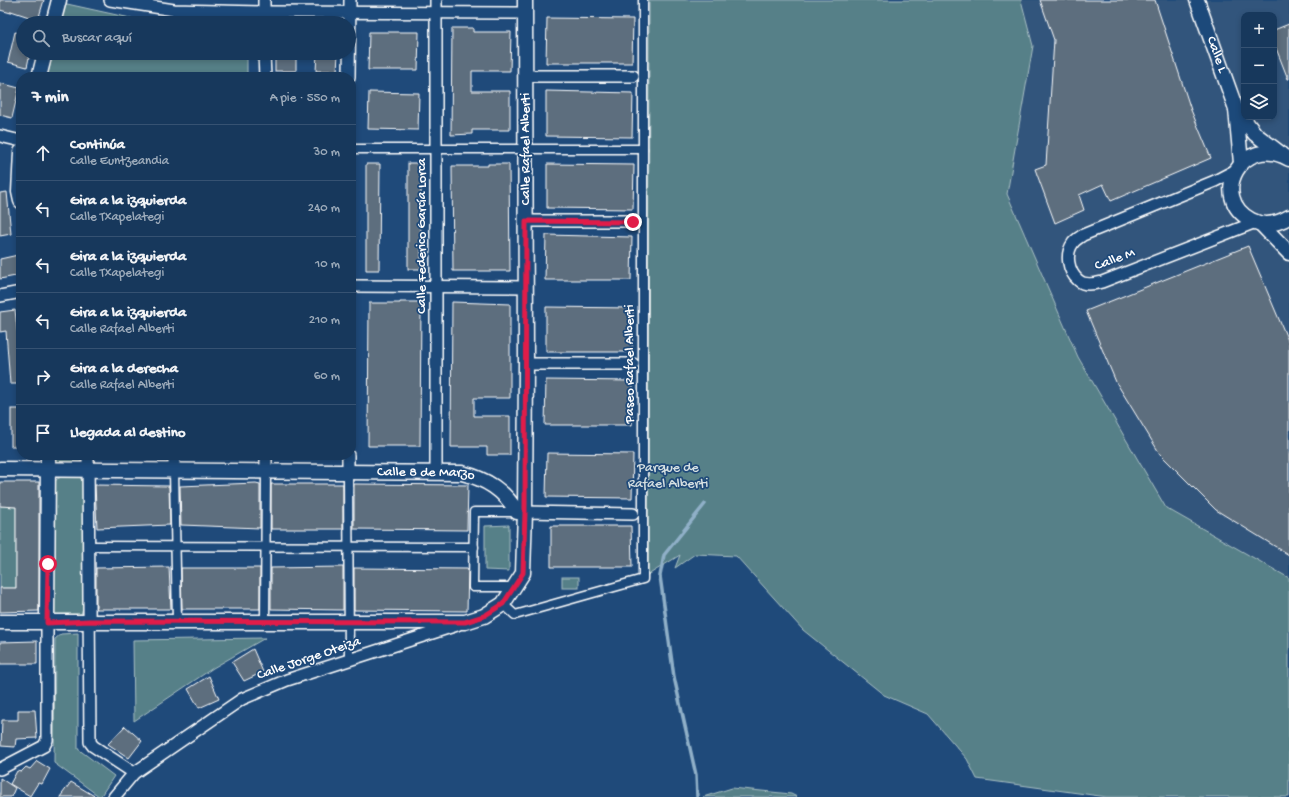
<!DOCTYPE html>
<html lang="es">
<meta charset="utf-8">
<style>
:root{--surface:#17385c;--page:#244365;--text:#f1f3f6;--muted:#9eacbb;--line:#365272}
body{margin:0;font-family:"Gochi Hand",sans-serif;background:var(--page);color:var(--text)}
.controls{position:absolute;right:12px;top:12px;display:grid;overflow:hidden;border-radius:8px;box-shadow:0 2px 6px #0003}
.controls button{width:36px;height:36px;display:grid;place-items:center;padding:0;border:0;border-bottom:1px solid var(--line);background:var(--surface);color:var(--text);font:20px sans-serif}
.stop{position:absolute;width:12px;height:12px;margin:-9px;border:3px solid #e11d48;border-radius:50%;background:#fff}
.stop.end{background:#e11d48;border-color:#fff;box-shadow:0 1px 4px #0008}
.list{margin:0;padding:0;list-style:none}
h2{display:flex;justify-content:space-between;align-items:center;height:52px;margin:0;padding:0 16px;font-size:17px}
h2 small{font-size:13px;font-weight:400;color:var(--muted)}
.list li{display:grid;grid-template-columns:26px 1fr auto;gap:12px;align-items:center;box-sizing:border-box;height:56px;padding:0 16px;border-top:1px solid var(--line)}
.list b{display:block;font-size:15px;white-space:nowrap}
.list p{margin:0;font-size:13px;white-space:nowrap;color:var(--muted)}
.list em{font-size:13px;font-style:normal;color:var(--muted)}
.icon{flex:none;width:22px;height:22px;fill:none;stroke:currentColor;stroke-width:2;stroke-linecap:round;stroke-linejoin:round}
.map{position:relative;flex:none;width:1289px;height:797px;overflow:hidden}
.search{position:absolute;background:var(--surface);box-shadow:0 2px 6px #0003;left:16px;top:16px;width:340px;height:44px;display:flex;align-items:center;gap:10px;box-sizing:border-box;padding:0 14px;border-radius:22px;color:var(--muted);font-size:15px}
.panel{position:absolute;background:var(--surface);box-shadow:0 2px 6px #0003;left:16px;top:72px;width:340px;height:388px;border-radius:16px}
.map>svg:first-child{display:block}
.built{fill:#32557b;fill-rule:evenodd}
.green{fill:#568088;stroke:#aac0c4}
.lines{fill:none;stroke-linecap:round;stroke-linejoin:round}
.stream{stroke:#90b0c8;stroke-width:3.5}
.building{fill:#5d6e7e;stroke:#fff}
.pedestrian-casing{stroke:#fff;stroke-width:11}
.minor-casing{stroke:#fff;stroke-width:14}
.tertiary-casing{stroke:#fff;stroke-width:17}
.pedestrian{stroke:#1f4a7a;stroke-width:8}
.minor{stroke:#1f4a7a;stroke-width:11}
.tertiary{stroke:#1f4a7a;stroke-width:14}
.route{stroke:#e11d48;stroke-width:5}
.labels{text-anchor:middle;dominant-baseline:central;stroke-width:3.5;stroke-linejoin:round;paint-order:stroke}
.street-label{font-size:14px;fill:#fff;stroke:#1f4a7a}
.park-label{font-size:14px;fill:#d5dfe1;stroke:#1f4a7a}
</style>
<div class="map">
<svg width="1289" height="797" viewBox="0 0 1289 797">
<rect width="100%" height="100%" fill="#1f4a7a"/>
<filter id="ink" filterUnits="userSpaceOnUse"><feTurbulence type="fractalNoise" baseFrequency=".025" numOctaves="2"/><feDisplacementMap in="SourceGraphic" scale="8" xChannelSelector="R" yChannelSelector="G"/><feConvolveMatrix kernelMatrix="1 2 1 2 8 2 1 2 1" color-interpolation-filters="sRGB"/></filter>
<g filter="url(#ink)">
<path class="built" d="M 1021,0 L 1289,0 L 1289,578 L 1166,508 L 1078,357 L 1007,194 L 1033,46 ZM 1244,15 L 1274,15 L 1274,117 L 1244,117 Z"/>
<g class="green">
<path d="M 649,0 L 1021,0 L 1033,46 L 1007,194 L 1078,357 L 1166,508 L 1289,578 L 1289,797 L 1107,797 L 977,779 L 967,759 L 928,714 L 884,695 L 803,630 L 736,556 L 695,554 L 675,568 L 680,555 L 648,575 Z"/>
<path d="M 58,2 L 144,21 L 170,23 L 53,23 Z"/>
<path d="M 45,53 L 247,53 L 247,77 L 39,77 Z"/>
<path d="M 52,455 L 82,455 L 80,462 L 75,466 L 53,463 Z"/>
<path d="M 64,476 L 79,476 L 83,482 L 84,605 L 81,614 L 74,618 L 56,618 L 51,612 L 52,485 L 57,479 Z"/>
<path d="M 0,506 L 16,507 L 16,588 L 0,588 Z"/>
<path d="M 509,525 L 509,571 L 485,570 L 485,526 Z"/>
<rect x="562" y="577" width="17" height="11"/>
<path d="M 78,633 L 78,749 L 114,776 L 100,797 L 54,763 L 55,639 L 61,634 Z"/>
<path d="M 265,638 L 213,668 L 134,721 L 133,640 Z"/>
<path d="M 732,788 L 791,794 L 797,797 L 703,797 Z"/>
</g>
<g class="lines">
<path class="stream" d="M 697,797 L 696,775 L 674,677 L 660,576 L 664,555 L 705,504"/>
</g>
<g class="building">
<path d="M 0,0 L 44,0 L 38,20 L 11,11 L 11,13 L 0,10 Z"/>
<path d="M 1040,0 L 1155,0 L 1191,110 L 1211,158 L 1111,201 L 1103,184 L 1079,195 L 1084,210 L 1055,223 L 1035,169 L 1046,165 L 1054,40 Z"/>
<path d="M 547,18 L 633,19 L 632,63 L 546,63 Z"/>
<path d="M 1289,24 L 1289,79 L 1288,79 L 1274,43 L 1274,30 Z"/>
<path d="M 452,28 L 473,28 L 473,32 L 511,32 L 510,71 L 472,71 L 472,91 L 510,91 L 510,130 L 472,130 L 472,134 L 451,135 Z"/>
<path d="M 15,32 L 23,34 L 23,53 L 30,53 L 27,67 L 8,62 Z"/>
<path d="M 369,32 L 419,32 L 418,70 L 368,70 Z"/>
<rect x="275" y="53" width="21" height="18"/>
<path d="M 317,53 L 338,53 L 337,71 L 316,71 Z"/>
<path d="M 0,83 L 19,88 L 12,118 L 0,115 Z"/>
<path d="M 546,91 L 633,93 L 632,137 L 546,136 Z"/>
<path d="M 369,92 L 419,93 L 418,130 L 368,129 Z"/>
<rect x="408" y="163" width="13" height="106"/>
<path d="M 366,164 L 380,164 L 379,270 L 366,270 Z"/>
<path d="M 488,164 L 509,164 L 510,271 L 453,271 L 452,166 L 488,166 Z"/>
<path d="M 547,164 L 634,165 L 633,209 L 547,208 Z"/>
<path d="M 7,192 L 11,234 L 0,236 L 0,193 Z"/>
<path d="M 546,235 L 632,237 L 631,280 L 545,280 Z"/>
<path d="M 1248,246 L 1289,343 L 1289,555 L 1216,510 L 1160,454 L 1116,382 L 1086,311 Z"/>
<path d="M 18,255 L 21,275 L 0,279 L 0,259 Z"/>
<path d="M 400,302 L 421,302 L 420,446 L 368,446 L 369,303 L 400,303 Z"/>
<path d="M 452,302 L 510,304 L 510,398 L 474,398 L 474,416 L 510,416 L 510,455 L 487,455 L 487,447 L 451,447 Z"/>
<path d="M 546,307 L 633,308 L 632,352 L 546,352 Z"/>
<path d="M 15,310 L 19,346 L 21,346 L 21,384 L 10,384 L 6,331 L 0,332 L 0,312 Z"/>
<path d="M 546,380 L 633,381 L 632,425 L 545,425 Z"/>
<rect x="11" y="409" width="10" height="37"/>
<path d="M 547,453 L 633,454 L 632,498 L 546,497 Z"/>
<path d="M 0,482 L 39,482 L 39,611 L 0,612 L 0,588 L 16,588 L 16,507 L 0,506 Z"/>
<path d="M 256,483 L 260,484 L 260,528 L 181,525 L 180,486 Z"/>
<rect x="271" y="484" width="72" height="45"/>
<path d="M 354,484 L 468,485 L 467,530 L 354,529 Z"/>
<path d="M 95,485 L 169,486 L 170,525 L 97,528 Z"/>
<path d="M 551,526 L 631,526 L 632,567 L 551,567 Z"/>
<path d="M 169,567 L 171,609 L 96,609 L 96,568 Z"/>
<path d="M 343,567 L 343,610 L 271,609 L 271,568 Z"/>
<path d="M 181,568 L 260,568 L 260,609 L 182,609 Z"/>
<path d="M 354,568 L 468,569 L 467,611 L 354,610 Z"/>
<path d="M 37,641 L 37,664 L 0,664 L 0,642 Z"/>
<path d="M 253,649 L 263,672 L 244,681 L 232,662 Z"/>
<path d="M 209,676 L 219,699 L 199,708 L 188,689 Z"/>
<path d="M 18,710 L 35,710 L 37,738 L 16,739 L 15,747 L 1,746 L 2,720 L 18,720 Z"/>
<path d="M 125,726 L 142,741 L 129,758 L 108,744 Z"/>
<path d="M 37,761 L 50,769 L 42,784 L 38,783 L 30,796 L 10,784 L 17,771 L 21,772 L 26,767 L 30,769 Z"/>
<path d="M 0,778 L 15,788 L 11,797 L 0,797 Z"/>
<path d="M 71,782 L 96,797 L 60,797 Z"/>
</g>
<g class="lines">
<defs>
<g id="pedestrian">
<path d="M 351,149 L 643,149"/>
<path d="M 174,471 L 177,621"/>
<path d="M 348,471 L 349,661"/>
<path d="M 89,546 L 474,547"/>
<path d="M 514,587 L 473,587 L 474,512 L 517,512"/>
<path d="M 503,604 L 515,615 L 643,579 L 643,0"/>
<path d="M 265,621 L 266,472"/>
</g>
<g id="minor">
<path d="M 110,0 L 174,10 L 264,12 L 525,13"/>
<path d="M 264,0 L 264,23"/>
<path d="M 436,0 L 436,472"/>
<path d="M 264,53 L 265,77"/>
<path d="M 526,76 L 633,76"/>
<path d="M 349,77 L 350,0"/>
<path d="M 0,136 L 21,141"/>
<path d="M 1236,170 L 1215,181 L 1083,235 C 1080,237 1075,240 1073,243 C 1065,254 1068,271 1078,280 C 1084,286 1094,284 1102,282 L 1256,222"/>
<path d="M 526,221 L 633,221"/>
<path d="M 351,286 L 525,287"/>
<path d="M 0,296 L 21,292"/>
<path d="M 526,364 L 633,364"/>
<path d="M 88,455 L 90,742 L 93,746 L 134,773"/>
<path d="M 266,455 L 266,472"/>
<path d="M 174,471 L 174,455"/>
<path d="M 348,471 L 348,455"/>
<path d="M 525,512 L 633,514"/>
<path d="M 0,769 L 44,746 L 47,740 L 47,623"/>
<path d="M 114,797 L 134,773 L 242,699 L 287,680 L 457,625"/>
</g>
<g id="tertiary">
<path id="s1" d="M 1197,0 L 1236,109 L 1241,163"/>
<path d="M 53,23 L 59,0"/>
<path d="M 39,77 L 45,53"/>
<path d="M 1236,109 L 1255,134 L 1280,153"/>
<path d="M 21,152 L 19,192 L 21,201"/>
<path d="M 1289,159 C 1242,132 1208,197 1251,220 C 1264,227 1277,224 1289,217"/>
<path d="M 1261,224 L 1289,253"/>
<path id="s2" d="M 0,469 L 462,473 C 486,479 504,490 517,512 L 525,512"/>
<path d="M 0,622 L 465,622 L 484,616 L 503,604 L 523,573 L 525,512 L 526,364 L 525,0"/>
<path d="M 47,623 L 48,455"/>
</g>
</defs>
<use href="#pedestrian" class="pedestrian-casing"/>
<use href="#minor" class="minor-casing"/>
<use href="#tertiary" class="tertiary-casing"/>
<use href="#pedestrian" class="pedestrian"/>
<use href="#minor" class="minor"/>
<use href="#tertiary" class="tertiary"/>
</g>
</g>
<g class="lines" filter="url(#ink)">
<path class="route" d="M 48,564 L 47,623 L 89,621 L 465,622 L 484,616 L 503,604 L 523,573 L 525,512 L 526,221 L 633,222"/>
</g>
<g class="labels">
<g class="street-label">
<text stroke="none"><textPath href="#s1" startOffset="58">Calle L</textPath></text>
<text transform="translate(526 149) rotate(-90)">Calle Rafael Alberti</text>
<text transform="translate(422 236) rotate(-90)">Calle Federico García Lorca</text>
<text transform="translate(1115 260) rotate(-20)">Calle M</text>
<text transform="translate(630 364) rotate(-90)">Paseo Rafael Alberti</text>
<text stroke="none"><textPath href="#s2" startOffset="426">Calle 8 de Marzo</textPath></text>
<text transform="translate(309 659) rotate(-19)">Calle Jorge Oteiza</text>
</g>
<g class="park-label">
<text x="668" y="468">Parque de<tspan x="668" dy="16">Rafael Alberti</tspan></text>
</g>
</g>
</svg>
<div class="controls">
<button>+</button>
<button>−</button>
<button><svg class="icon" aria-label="layers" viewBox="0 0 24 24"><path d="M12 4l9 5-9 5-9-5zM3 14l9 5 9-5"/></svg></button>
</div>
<div class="stop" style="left:48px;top:564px"></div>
<div class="stop end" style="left:633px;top:222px"></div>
<div class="search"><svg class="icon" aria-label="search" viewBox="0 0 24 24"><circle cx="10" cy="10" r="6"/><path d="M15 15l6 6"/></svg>Buscar aquí</div>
<section class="panel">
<h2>7 min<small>A pie · 550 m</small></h2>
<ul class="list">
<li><svg class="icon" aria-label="ahead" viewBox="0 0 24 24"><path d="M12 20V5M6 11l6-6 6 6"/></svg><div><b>Continúa</b><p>Calle Euntzeandia</p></div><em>30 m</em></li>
<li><svg class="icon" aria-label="left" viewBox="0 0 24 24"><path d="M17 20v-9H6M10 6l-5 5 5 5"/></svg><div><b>Gira a la izquierda</b><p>Calle Txapelategi</p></div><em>240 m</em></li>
<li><svg class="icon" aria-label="left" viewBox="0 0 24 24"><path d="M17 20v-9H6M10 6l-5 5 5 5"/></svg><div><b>Gira a la izquierda</b><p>Calle Txapelategi</p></div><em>10 m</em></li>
<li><svg class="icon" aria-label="left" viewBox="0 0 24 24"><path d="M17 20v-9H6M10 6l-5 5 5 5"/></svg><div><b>Gira a la izquierda</b><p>Calle Rafael Alberti</p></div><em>210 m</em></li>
<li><svg class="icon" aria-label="right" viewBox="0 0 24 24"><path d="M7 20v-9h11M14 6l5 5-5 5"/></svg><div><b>Gira a la derecha</b><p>Calle Rafael Alberti</p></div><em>60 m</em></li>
<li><svg class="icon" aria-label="arrive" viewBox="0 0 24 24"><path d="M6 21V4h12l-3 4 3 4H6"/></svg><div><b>Llegada al destino</b></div></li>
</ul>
</section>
</div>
